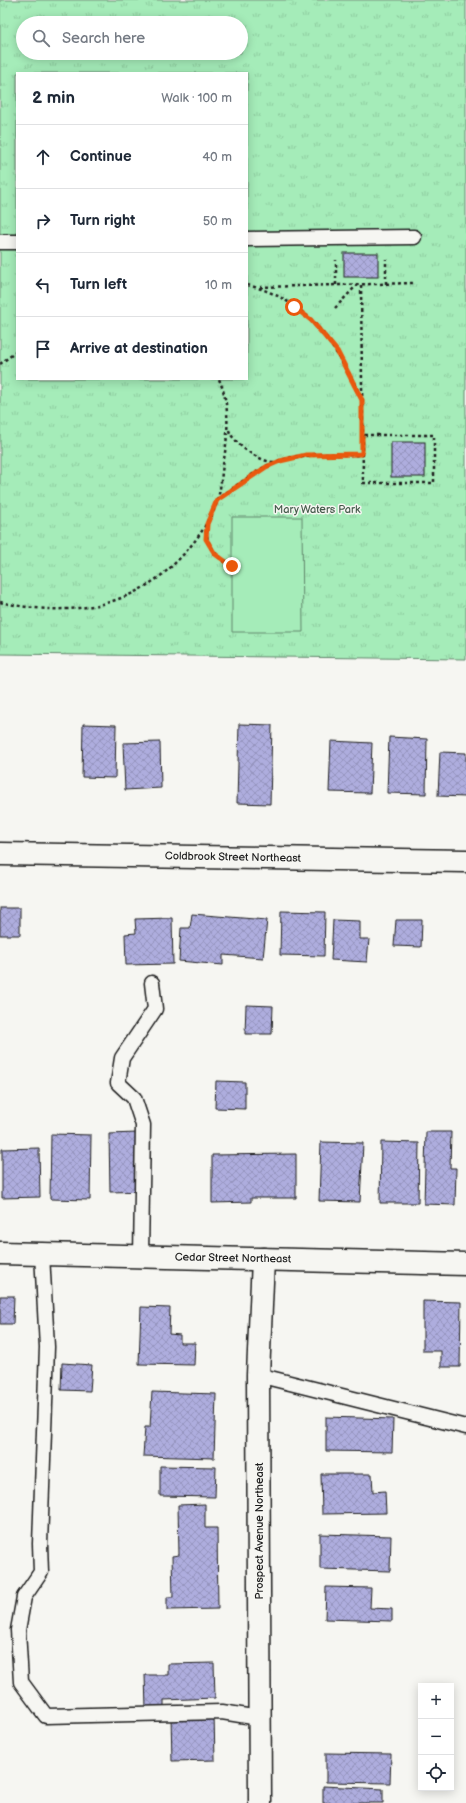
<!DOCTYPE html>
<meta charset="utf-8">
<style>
:root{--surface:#fff;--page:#f2f2f3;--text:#1f2937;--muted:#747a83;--line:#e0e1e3}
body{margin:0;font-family:"Balsamiq Sans",sans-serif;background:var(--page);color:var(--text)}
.controls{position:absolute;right:12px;bottom:12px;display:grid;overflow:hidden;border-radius:0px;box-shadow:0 2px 10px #0003}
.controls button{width:36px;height:36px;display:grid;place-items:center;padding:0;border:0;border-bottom:1px solid var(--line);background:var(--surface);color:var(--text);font:20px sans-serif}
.stop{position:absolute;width:12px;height:12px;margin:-9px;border:3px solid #ea580c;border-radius:50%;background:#fff}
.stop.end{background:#ea580c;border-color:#fff;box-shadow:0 1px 4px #0008}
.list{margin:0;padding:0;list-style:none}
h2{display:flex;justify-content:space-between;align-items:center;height:52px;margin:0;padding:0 16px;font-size:17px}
h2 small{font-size:13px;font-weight:400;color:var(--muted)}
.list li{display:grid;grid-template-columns:26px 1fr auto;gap:12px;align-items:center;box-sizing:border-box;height:64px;padding:0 16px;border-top:1px solid var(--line)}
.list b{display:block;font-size:15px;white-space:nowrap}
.list em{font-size:13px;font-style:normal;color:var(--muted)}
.icon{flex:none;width:22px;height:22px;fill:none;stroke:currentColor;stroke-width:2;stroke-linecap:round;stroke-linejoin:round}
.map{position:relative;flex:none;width:466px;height:1803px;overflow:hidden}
.search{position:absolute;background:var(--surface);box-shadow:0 2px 10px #0003;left:16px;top:16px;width:232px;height:44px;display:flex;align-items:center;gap:10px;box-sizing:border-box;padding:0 14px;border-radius:22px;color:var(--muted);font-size:15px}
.panel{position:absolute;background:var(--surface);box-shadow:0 2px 10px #0003;left:16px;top:72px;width:232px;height:308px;border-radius:0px}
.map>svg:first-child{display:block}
.grass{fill:url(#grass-tufts);stroke:#60846a;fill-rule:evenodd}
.pitch{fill:#a5ecb9;stroke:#60846a}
.building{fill:url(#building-cross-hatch);stroke:#1c1c1c}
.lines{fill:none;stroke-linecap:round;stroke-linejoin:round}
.lane-casing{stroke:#1c1c1c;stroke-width:17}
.street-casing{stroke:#1c1c1c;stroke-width:25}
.path{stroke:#1c1c1c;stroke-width:2.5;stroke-dasharray:3 3;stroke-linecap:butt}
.lane{stroke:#f6f6f2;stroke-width:14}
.street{stroke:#f6f6f2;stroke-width:22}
.route{stroke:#ea580c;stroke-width:5}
.labels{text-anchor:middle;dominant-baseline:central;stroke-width:3;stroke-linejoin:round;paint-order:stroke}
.park-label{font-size:11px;fill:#455a4b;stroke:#f6f6f2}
.street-label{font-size:11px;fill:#1c1c1c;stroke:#f6f6f2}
</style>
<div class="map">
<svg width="466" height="1803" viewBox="0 0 466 1803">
<defs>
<pattern id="grass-tufts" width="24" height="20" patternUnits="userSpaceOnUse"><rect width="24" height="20" fill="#a5ecb9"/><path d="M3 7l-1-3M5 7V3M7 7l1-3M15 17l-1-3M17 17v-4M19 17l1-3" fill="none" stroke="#8dca9e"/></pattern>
<pattern id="building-cross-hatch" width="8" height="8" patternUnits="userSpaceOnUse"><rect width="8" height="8" fill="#aeadde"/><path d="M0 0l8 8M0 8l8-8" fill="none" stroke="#9594be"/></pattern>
</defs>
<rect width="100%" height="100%" fill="#f6f6f2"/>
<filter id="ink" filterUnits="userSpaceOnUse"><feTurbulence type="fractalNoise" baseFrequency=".025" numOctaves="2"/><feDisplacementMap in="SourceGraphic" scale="8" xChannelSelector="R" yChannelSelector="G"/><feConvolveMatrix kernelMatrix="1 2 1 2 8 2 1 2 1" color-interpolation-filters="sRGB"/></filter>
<g filter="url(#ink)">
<path class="grass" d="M 0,0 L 466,0 L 466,659 L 0,654 ZM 23,23 L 241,23 L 241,53 L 23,53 ZM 17,73 L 247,73 L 247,379 L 17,379 Z"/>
<path class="pitch" d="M 232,517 L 302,517 L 303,632 L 232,632 Z"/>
<g class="building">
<rect x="344" y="253" width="34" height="24"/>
<rect x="391" y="442" width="34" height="35"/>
<path d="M 83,724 L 116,725 L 115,778 L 82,777 Z"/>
<path d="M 239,724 L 272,725 L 270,804 L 237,803 Z"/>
<path d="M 389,737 L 427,739 L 426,794 L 387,793 Z"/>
<path d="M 331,741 L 372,743 L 370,793 L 329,792 Z"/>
<path d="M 160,742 L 161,788 L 125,790 L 123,743 Z"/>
<path d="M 440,752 L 466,753 L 466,797 L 438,796 Z"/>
<rect x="0" y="908" width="20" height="27"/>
<path d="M 281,911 L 325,912 L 324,956 L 280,955 Z"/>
<path d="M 192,914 L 267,920 L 263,958 L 223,955 L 223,965 L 179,961 L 181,928 L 190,928 Z"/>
<path d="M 172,918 L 173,964 L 126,965 L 125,934 L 136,933 L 135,919 Z"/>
<path d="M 333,920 L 360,921 L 360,939 L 369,939 L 367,962 L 331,960 Z"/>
<path d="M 396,920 L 422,920 L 421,947 L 394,946 Z"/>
<path d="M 246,1005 L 273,1006 L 272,1034 L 245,1034 Z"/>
<path d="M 216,1081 L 245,1082 L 245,1109 L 215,1108 Z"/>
<path d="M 426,1132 L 451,1132 L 450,1168 L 456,1168 L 455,1205 L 424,1204 Z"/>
<path d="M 137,1133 L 148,1151 L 149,1191 L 110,1192 L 109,1134 Z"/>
<path d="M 51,1134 L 91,1135 L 90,1200 L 50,1199 Z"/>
<path d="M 321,1142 L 363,1143 L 360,1202 L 319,1201 Z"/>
<path d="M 381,1142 L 419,1143 L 418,1203 L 380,1203 Z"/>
<path d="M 39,1148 L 40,1197 L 2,1198 L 2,1149 Z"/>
<path d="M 296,1154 L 296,1198 L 251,1198 L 251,1202 L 212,1203 L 212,1155 Z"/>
<path d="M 0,1296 L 14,1296 L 13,1324 L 0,1324 Z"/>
<path d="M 423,1301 L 461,1302 L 460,1367 L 441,1367 L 441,1351 L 423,1351 Z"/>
<path d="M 141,1307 L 170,1308 L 169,1334 L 180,1335 L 180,1343 L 195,1343 L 194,1365 L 139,1364 Z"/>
<path d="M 62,1363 L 92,1365 L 90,1391 L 61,1390 Z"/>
<path d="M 152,1392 L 216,1394 L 214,1458 L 143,1456 L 145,1427 L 150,1427 Z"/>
<path d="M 326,1417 L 393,1419 L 392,1452 L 326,1451 Z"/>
<path d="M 160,1466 L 216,1467 L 215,1497 L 160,1496 Z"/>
<path d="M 321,1474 L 372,1474 L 373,1492 L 385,1491 L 386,1513 L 322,1514 Z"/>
<path d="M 205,1504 L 205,1528 L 217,1528 L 218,1609 L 167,1610 L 167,1597 L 173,1597 L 172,1556 L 179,1555 L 178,1505 Z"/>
<path d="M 320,1534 L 391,1536 L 390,1571 L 320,1569 Z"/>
<path d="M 326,1587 L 371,1588 L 370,1608 L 392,1609 L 392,1621 L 325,1619 Z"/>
<path d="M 214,1663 L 215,1698 L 164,1700 L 164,1708 L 146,1709 L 145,1675 L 168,1675 L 168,1664 Z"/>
<path d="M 214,1715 L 215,1760 L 172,1761 L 171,1716 Z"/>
<path d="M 326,1753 L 391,1754 L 390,1783 L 326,1782 Z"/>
<path d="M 323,1786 L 383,1789 L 383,1803 L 323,1803 Z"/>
</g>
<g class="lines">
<defs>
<g id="lane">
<path d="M 247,239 L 414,237"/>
<path d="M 0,242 L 17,242"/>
<path d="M 42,1254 L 47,1347 L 40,1544 L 41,1572 L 24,1597 L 18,1630 L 21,1682 L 46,1716 L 222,1712 L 259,1718"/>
<path d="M 141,1256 L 143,1125 L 134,1098 L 118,1083 L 122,1058 L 155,1009 L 152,983"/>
<path d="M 258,1375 L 466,1427"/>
</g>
<g id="street">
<path d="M 0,854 L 466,861"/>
<path d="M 0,1253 L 466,1264"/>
<path d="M 260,1803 L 258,1375 L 263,1259"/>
</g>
</defs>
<use href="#lane" class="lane-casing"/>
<use href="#street" class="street-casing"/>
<g class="path">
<path d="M 386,284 L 386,259"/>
<path d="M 247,285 C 308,299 336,346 361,398"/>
<path d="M 336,285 L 336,260"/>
<path d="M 361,285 L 363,483 L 434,483 L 434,435 L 363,435"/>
<path d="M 260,287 L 414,283"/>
<path d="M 335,308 L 357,285"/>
<path d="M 0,364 L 17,351"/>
<path d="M 229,430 C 233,444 261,463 275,462"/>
<path d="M 217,500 C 232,489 249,476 265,467 C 295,451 330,455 363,455"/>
<path d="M 207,524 C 204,545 215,556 232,566"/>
<path d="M 0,602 C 67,618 133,609 181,557 C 196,541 210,522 217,501 C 221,490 221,477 223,465 C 228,436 231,407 219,379"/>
</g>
<use href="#lane" class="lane"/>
<use href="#street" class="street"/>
</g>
</g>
<g class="lines" filter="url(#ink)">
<path class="route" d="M 232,566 L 215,554 L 206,539 L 207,524 L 217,500 L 266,467 L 280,461 L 306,455 L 362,454 L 362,400 L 337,351 L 311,320 L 294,307"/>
</g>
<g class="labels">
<g class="park-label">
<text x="317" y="509">Mary Waters Park</text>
</g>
<g class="street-label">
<text transform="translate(233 857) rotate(1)">Coldbrook Street Northeast</text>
<text transform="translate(233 1258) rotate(1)">Cedar Street Northeast</text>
<text transform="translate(259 1531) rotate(-90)">Prospect Avenue Northeast</text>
</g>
</g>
</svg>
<div class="controls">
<button>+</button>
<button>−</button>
<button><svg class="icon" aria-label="locate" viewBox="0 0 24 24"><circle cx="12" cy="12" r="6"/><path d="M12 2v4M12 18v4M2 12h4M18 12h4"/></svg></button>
</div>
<div class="stop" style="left:294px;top:307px"></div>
<div class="stop end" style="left:232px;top:566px"></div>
<div class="search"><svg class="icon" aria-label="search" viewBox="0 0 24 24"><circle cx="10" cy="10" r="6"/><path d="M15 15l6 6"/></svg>Search here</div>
<section class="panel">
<h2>2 min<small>Walk · 100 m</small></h2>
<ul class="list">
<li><svg class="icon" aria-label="ahead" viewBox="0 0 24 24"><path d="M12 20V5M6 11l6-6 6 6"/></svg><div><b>Continue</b></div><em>40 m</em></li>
<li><svg class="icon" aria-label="right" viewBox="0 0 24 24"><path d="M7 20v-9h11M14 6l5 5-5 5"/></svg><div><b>Turn right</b></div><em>50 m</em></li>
<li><svg class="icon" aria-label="left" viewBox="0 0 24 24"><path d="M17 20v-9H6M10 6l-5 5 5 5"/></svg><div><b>Turn left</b></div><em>10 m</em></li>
<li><svg class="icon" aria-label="arrive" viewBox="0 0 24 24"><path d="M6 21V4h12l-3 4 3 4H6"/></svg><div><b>Arrive at destination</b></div></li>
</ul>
</section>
</div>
